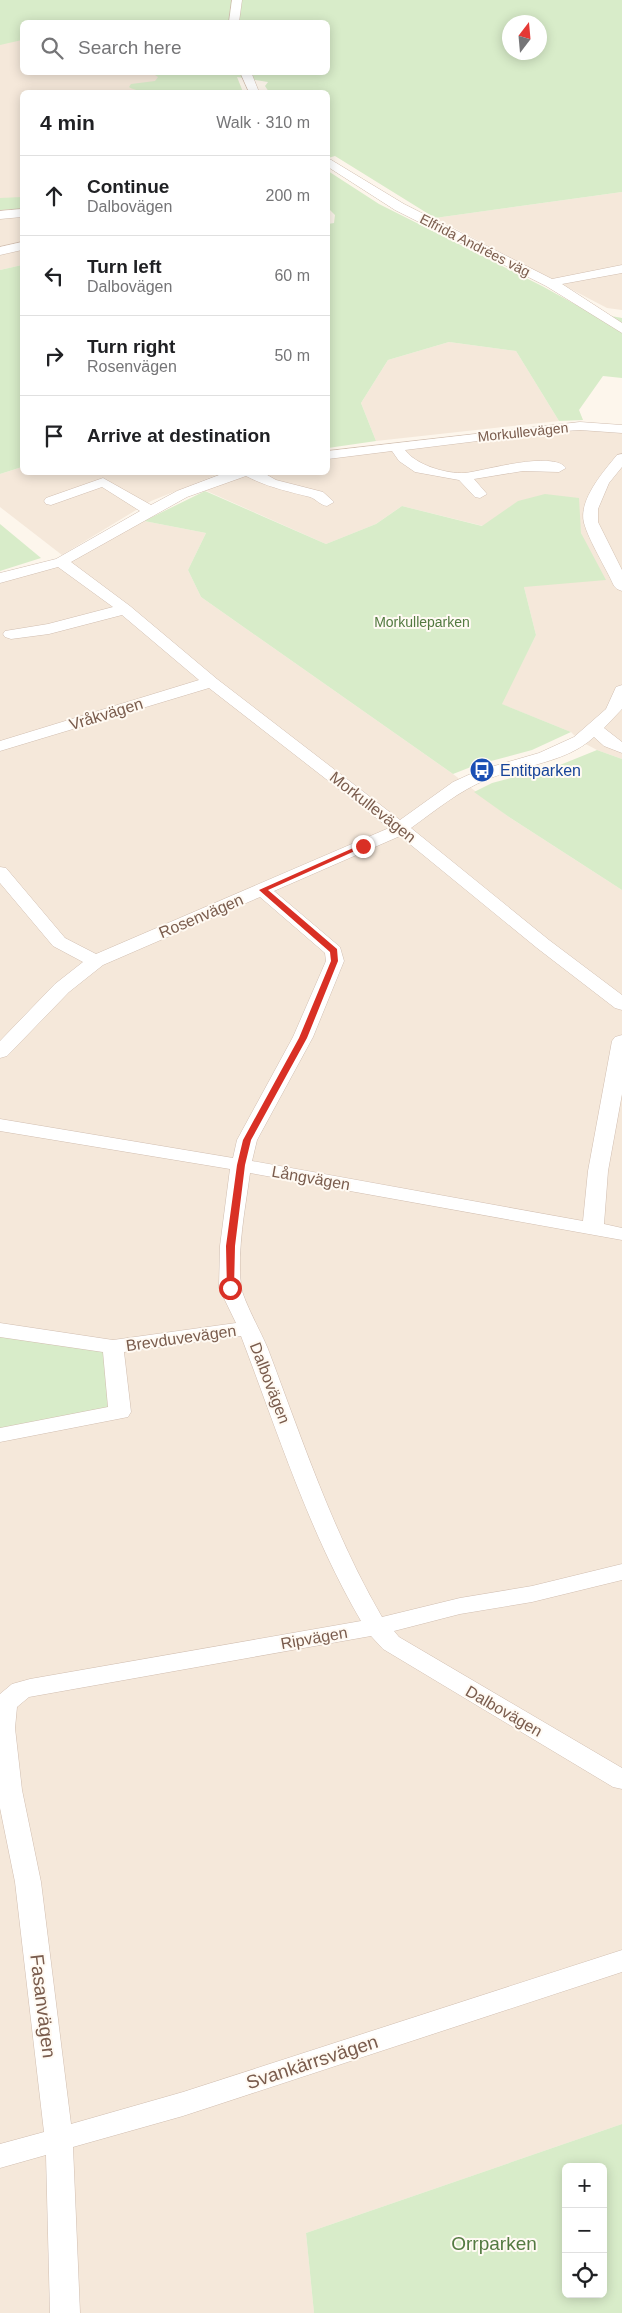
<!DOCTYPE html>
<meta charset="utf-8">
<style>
:root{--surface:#fff;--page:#f6f6f6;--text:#202124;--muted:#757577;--line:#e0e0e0}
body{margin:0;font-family:Helvetica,sans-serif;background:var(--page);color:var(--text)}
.controls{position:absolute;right:15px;bottom:15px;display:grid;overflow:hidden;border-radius:8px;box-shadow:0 2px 12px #0003}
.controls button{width:45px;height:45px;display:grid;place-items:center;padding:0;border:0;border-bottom:1px solid var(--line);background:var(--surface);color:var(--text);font:25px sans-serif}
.compass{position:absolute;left:502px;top:15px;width:45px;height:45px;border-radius:50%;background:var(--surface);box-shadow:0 2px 12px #0003;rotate:16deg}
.stop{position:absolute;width:15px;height:15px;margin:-11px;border:4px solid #d93025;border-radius:50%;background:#fff}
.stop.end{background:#d93025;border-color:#fff;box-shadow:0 1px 5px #0008}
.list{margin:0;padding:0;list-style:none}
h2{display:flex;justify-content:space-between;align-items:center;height:65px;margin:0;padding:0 20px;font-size:21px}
h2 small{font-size:16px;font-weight:400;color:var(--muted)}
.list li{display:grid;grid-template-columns:32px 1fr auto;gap:15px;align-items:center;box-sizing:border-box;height:80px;padding:0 20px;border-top:1px solid var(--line)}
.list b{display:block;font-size:19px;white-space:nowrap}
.list p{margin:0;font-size:16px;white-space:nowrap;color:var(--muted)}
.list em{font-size:16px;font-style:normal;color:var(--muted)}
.icon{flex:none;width:28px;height:28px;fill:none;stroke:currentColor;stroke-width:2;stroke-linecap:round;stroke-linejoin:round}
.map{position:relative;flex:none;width:622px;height:2313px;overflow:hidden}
.search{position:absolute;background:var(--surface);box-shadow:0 2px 12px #0003;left:20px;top:20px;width:310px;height:55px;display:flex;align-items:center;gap:12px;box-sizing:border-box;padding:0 18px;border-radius:8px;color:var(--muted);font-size:19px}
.panel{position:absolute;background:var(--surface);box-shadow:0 2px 12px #0003;left:20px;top:90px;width:310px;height:385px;border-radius:8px}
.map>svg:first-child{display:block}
.residential{fill:#f5e8da}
.green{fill:#d8ecc9;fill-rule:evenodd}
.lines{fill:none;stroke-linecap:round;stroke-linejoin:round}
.minor-casing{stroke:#d1beb0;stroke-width:1}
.minor{fill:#fff;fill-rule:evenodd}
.route{fill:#d93025}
.labels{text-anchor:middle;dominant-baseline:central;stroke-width:4;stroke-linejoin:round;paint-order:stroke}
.far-street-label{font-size:14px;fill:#7a5c4d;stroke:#fffaf3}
.far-park-label{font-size:14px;fill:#537a41;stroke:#fffaf3}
.street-label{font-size:16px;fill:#7a5c4d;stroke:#fffaf3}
.transit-label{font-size:16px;fill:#164399;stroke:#fffaf3;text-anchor:start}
.near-street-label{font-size:19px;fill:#7a5c4d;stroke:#fffaf3}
.near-park-label{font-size:19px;fill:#537a41;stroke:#fffaf3}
</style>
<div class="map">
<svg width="622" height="2313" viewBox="0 0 622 2313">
<rect width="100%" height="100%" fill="#fdf6ec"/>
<g class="residential">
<path d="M 22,36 L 22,72 L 181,73 L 173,92 L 22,92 L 22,209 L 0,210 L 0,41 Z"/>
<path d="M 622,192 L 622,310 L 607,308 L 435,218 Z"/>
<path d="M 22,217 L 22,265 L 0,270 L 0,218 Z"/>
<path d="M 449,342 L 516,351 L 559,421 L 376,441 L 361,403 L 388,360 Z"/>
<path d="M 550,428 L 622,429 L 622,759 L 597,750 L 580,741 L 571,732 L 501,704 L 536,635 L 524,587 L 586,547 L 581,533 L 578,515 L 519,501 L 483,526 L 402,506 L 376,524 L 326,544 L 200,488 L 242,473 L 328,472 L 328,455 Z"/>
<path d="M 22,467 L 22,472 L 221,473 L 151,501 L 62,555 L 0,507 L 0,474 Z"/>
<path d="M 144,521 L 206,533 L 188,570 L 201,597 L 453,774 L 509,817 L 622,890 L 622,2124 L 306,2233 L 314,2313 L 0,2313 L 0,578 L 85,554 Z"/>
</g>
<g class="green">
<path d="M 0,0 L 622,0 L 622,192 L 435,218 L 335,156 L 328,158 L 328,92 L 269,92 L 265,86 L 268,82 L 237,77 L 243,92 C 225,92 138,96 129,87 L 131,84 L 155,81 L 158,77 L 152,73 L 328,72 L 328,22 L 22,22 L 22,40 L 0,45 ZM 510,22 L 540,22 L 540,52 L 510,52 Z"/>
<path d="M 328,171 L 379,204 L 542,286 L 589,312 L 622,318 L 622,378 L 603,376 L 579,410 L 583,420 L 559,421 L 516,351 L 449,342 L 388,360 L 361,403 L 376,441 L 328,448 L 328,224 L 334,223 L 335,215 L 328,208 Z"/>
<path d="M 22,197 L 22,209 L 0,210 L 0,198 Z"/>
<path d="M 22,265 L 22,467 L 0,474 L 0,270 Z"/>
<path d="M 205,491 L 326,544 L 376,524 L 402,506 L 482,526 L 518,501 L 545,494 L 579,498 L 581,533 L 606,580 L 524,587 L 536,635 L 502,704 L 571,732 L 532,750 L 476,765 L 453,774 L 201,597 L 188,570 L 206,533 L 144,521 Z"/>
<path d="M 0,524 L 41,558 L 0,571 Z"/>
<path d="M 597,750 L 622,759 L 622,890 L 509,817 L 474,792 L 492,783 L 560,765 Z"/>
<path d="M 0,1330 L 113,1347 L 120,1412 L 0,1435 Z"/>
<path d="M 622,2124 L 622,2313 L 314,2313 L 306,2233 ZM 566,2167 L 603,2167 L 603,2294 L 566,2294 Z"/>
</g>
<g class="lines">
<defs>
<g id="minor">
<path d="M 232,0 L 242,0 L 239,22 L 229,22 Z"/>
<path d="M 240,72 L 251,72 L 259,92 L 249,92 Z"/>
<path d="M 328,158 L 404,204 L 552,279 L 622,265 L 622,273 L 562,284 L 622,323 L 622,333 L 546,286 L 395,210 L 328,167 Z"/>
<path d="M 22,209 L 22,217 L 0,219 L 0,211 Z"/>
<path d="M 22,242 L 22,250 L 0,255 L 0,247 Z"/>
<path d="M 580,422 L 622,425 L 622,433 L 580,430 L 550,432 L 405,450 C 416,465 446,474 465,473 C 483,471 553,450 566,468 L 559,472 L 523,471 L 474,479 L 487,494 L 480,498 L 475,497 L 459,480 L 415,472 L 399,461 L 392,451 L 328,459 L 328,451 Z"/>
<path d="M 622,454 L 622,467 L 609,483 L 598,509 L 598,522 L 622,570 L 622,591 L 617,589 L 614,586 C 606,568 589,541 584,523 C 578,500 604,471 617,455 Z"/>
<path d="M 227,472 L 262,472 L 276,480 L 323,492 L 334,502 L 327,506 C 320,505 316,499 310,497 C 287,491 267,487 246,476 L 187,497 L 71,562 L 130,606 L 217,679 L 400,820 L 453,782 L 477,771 L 539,753 L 574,737 L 606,709 L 616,687 L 622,685 L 622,709 L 604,728 L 622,742 L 622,753 L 604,746 L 594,737 C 566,763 523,765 488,779 C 460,790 436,810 411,828 L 549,940 L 622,995 L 622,1010 L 615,1008 L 537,948 L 400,836 L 274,891 L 340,947 L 344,961 L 313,1037 L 257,1140 L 252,1161 L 583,1221 L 588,1171 L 612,1041 L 615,1037 L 622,1035 L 622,1094 L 608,1171 L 604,1224 L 622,1228 L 622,1240 L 250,1173 C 245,1210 237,1249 241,1286 C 242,1298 262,1334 268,1349 C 302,1439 333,1533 382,1617 L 460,1598 L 532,1586 L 622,1564 L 622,1580 L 532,1602 L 460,1614 L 394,1631 L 399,1637 L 622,1768 L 622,1789 L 613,1787 L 383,1649 L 371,1636 L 29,1697 L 17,1707 L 15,1728 L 22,1790 L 41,1882 L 71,2124 L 183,2092 L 622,1950 L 622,1972 L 183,2116 L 73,2147 L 80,2313 L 50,2313 L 46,2155 L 0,2168 L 0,2144 L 44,2132 L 15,1882 L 0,1808 L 0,1694 L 12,1684 L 30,1679 L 361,1621 C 309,1532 278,1433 241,1336 L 124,1352 L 131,1412 L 128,1417 L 0,1442 L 0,1428 L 108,1407 L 103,1352 L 0,1337 L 0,1323 L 113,1340 L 236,1323 L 219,1288 L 220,1246 L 230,1169 L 0,1131 L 0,1119 L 233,1158 L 237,1140 L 293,1037 L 326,961 L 325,953 L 260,897 L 103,965 L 69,992 L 7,1056 L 0,1058 L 0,1041 L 55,984 L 83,962 L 53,946 L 0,883 L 0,867 L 6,868 L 65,938 L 96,954 L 389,828 L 209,688 L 0,751 L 0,741 L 199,680 L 122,615 L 49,634 L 11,639 L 5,637 L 3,634 L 5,631 L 48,624 L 113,607 L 58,567 L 0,583 L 0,573 L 56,559 L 140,511 L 102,487 L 51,505 L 46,504 L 44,501 L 46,498 L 103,478 L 151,505 L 177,491 Z"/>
</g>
</defs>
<use href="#minor" class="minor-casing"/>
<use href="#minor" class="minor"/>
</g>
<path class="route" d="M 360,845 L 366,846 L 268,890 L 337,949 L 338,961 L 307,1038 L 251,1140 L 245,1165 L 235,1246 L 234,1288 L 227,1290 L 226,1246 L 237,1165 L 243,1140 L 299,1038 L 331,961 L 330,952 L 259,890 Z"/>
<defs>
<symbol id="bus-disc" viewBox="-11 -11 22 22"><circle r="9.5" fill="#1a4fb4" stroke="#fffaf3"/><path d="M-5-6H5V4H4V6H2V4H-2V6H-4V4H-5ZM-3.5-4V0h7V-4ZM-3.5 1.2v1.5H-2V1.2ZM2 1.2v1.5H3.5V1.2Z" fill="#fff"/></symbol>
</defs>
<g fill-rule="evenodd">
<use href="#bus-disc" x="468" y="756" width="28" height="28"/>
</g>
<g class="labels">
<g class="far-street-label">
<text transform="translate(475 245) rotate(27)">Elfrida Andrées väg</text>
<text transform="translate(523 432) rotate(-6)">Morkullevägen</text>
</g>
<g class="far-park-label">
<text x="422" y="622">Morkulleparken</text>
</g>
<g class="street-label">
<text transform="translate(106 714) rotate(-17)">Vråkvägen</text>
<text transform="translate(373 807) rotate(38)">Morkullevägen</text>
<text transform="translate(201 916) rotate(-23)">Rosenvägen</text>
<text transform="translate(311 1178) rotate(10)">Långvägen</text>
<text transform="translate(181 1338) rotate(-8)">Brevduvevägen</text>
<text transform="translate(270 1383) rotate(69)">Dalbovägen</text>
<text transform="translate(314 1638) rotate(-10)">Ripvägen</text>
<text transform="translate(504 1711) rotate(30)">Dalbovägen</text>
</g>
<g class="transit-label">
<text x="500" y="770">Entitparken</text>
</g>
<g class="near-street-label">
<text transform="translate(43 2006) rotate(83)">Fasanvägen</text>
<text transform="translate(312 2062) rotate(-18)">Svankärrsvägen</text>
</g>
<g class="near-park-label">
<text x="494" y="2243">Orrparken</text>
</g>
</g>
</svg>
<div class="controls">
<button>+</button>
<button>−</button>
<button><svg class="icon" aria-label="locate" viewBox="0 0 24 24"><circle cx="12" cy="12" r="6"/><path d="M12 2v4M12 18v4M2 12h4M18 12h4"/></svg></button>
</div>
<svg class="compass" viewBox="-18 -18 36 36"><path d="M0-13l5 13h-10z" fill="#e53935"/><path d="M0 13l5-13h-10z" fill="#757577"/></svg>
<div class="stop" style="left:230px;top:1288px"></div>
<div class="stop end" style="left:363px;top:846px"></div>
<div class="search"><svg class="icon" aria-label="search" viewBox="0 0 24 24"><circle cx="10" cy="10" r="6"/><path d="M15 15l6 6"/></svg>Search here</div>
<section class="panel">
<h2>4 min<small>Walk · 310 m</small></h2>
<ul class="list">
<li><svg class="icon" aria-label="ahead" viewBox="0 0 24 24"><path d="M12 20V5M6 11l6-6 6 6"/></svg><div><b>Continue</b><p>Dalbovägen</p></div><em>200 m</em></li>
<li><svg class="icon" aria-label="left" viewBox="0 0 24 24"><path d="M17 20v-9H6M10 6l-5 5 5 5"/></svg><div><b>Turn left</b><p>Dalbovägen</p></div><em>60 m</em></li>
<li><svg class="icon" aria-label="right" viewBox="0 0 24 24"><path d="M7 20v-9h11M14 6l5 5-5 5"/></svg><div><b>Turn right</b><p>Rosenvägen</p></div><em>50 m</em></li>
<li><svg class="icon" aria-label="arrive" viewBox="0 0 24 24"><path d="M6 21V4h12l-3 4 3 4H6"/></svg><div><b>Arrive at destination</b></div></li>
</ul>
</section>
</div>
